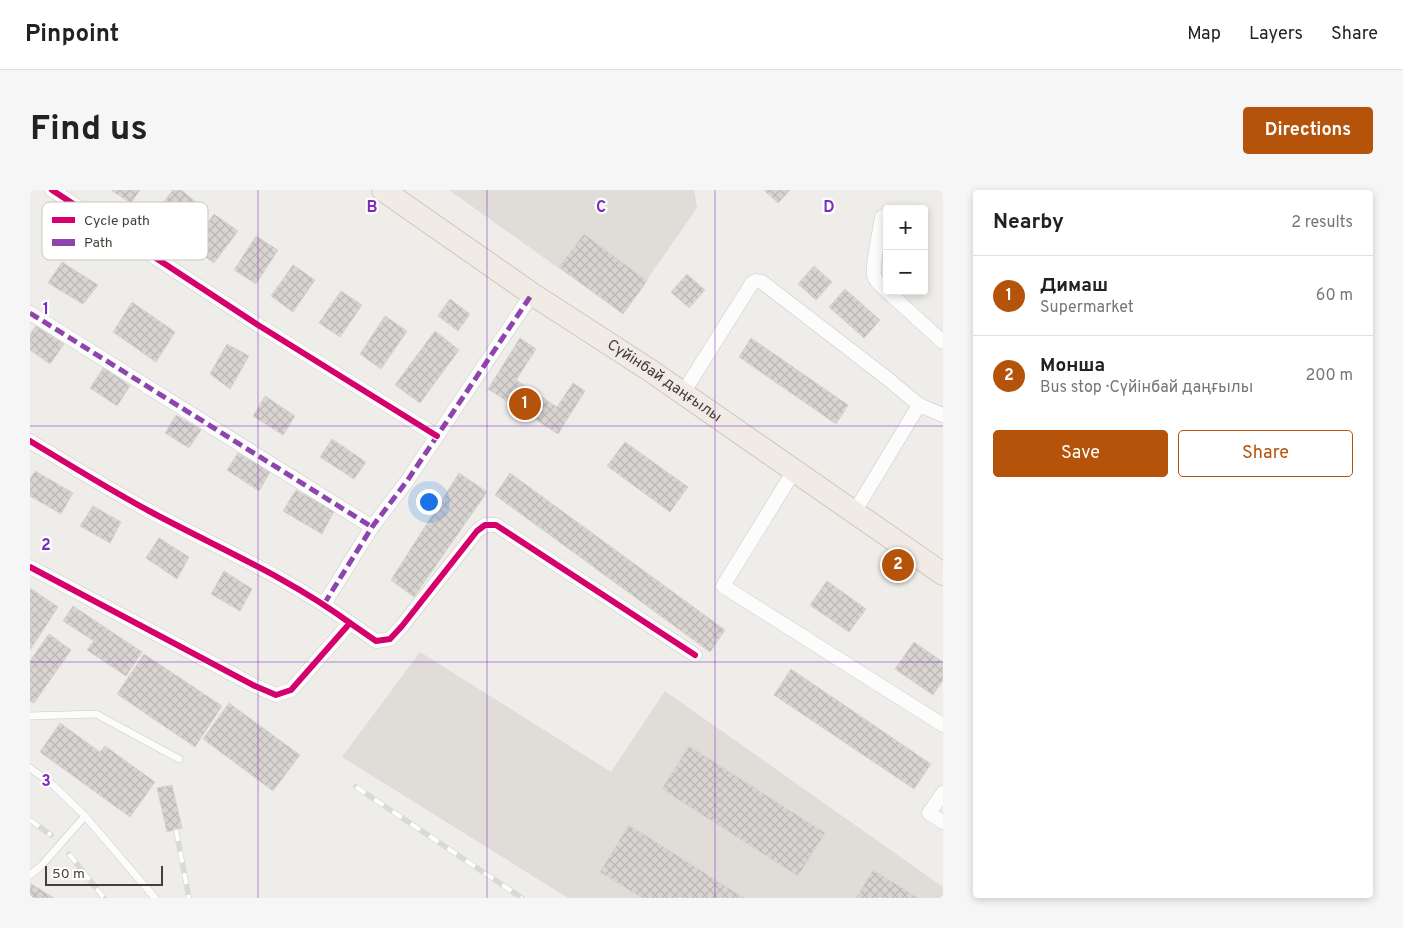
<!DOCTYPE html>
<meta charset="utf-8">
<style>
:root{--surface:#fff;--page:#f6f6f6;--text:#222;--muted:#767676;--line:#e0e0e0;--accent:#b45309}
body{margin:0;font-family:Overpass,sans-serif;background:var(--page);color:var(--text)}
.controls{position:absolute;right:15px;top:15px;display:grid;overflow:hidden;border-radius:5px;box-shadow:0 2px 8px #0003}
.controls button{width:45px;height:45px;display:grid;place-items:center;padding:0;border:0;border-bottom:1px solid var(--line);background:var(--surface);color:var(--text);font:25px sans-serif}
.scale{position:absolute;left:15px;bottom:12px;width:118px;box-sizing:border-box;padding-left:5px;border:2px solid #453e37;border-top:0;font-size:14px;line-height:18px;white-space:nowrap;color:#453e37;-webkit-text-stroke:4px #fff;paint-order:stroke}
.you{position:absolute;left:398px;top:311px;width:18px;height:18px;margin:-12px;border:4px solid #fff;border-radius:50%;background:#1a73e8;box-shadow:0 0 0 8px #1a73e833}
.badge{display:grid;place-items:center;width:32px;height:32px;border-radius:50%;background:var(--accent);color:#fff;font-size:16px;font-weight:700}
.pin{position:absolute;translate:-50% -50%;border:2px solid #fff;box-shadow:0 1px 5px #0006}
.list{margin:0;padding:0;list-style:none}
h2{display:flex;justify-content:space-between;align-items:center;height:65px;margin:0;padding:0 20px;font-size:21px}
h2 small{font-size:16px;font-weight:400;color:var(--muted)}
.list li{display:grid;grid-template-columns:32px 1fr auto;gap:15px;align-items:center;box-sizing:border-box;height:80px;padding:0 20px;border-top:1px solid var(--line)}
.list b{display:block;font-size:19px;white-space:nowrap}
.list p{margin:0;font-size:16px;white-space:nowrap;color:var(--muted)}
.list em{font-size:16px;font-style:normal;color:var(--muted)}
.actions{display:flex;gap:10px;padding:15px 20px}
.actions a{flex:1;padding:11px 0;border:1px solid var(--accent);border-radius:5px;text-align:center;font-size:18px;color:var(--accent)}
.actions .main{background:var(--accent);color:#fff}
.map{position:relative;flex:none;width:913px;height:708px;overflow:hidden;border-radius:5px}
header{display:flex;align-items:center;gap:30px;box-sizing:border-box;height:70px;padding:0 25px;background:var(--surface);border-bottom:1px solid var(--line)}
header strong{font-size:24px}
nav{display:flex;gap:28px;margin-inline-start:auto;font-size:18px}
.intro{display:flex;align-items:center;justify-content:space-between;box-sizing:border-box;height:120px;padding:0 30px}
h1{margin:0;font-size:35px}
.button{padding:12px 22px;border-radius:5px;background:var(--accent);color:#fff;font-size:18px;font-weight:700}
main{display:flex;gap:30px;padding:0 30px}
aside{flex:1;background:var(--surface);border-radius:5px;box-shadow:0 2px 8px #0003}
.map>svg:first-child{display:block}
.industrial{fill:#e0dcd8}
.building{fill:url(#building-cross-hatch);stroke:#d7d4d0}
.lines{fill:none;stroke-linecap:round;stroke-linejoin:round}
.lane-casing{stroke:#ccc9c6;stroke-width:8}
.street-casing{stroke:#ccc9c6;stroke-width:15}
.primary-casing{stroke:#d0c6b9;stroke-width:24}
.lane{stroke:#fdfcfc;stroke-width:7}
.street{stroke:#fdfcfc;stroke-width:14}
.primary{stroke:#f0ebe4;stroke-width:22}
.rail-casing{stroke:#d9d9d8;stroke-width:5.5}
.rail{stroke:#fff;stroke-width:4;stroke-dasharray:11;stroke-linecap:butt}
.quiet{stroke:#8e44ad;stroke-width:5;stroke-dasharray:10 5;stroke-linecap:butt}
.cycleway-casing{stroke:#fff;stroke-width:9}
.cycleway{stroke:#d6006c;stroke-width:6}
.grid{fill:none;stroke:#7b2cbf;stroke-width:1;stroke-opacity:0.55}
.labels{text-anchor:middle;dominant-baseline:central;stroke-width:4.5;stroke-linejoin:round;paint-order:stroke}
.street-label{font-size:15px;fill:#453e37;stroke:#fff}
.key{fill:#fff;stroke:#c7c5c3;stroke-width:1}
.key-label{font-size:14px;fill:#453e37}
.grid-label{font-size:16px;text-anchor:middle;font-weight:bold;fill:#7b2cbf;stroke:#fff;stroke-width:4.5;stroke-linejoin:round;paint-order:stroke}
</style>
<header>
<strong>Pinpoint</strong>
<nav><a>Map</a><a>Layers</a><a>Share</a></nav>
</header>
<div class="intro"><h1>Find us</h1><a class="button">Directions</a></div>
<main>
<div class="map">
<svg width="913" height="708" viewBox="0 0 913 708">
<defs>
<pattern id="building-cross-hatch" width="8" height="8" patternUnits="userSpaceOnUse" patternTransform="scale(1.25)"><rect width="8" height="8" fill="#d7d4d1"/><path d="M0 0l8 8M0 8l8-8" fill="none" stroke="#bab7b4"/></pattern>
</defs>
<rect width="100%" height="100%" fill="#efedea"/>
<g class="industrial">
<path d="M 419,0 L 664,0 L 667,18 L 593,124 Z"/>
<path d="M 390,462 L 581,582 L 635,501 L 913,697 L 913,708 L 538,708 L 312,567 Z"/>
</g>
<g class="building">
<path d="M 82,0 L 110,0 L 101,13 L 82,1 Z"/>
<path d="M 143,0 L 151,0 L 166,12 L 141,44 L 121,28 Z"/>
<path d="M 734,0 L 760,0 L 748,13 Z"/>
<path d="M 184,24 L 208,41 L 184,73 L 161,57 Z"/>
<path d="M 554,44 L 617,91 L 593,124 L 529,77 Z"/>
<path d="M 226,46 L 248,60 L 226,94 L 204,80 Z"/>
<path d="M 32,72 L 68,95 L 53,114 L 18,93 Z"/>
<path d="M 263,75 L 285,90 L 263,122 L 241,106 Z"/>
<path d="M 784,76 L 802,92 L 786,110 L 768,94 Z"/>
<path d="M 657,84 L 675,100 L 659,118 L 641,102 Z"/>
<path d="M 815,99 L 850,130 L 834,148 L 799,117 Z"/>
<path d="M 311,101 L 332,115 L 310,147 L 289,133 Z"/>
<path d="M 420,109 L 440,124 L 428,141 L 408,126 Z"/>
<path d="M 102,112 L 145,142 L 126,172 L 83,142 Z"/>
<path d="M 355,126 L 377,141 L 351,179 L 330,164 Z"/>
<path d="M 6,136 L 34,154 L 20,174 L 0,160 L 0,144 Z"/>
<path d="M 405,141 L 429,160 L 390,213 L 365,195 Z"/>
<path d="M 490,148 L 506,159 L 486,190 L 527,217 L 543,193 L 555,201 L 528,244 L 458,199 Z"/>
<path d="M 721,148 L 818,215 L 806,234 L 709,167 Z"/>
<path d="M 197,154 L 219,166 L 200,199 L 180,184 Z"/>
<path d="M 74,177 L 100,196 L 87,216 L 60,198 Z"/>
<path d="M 235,206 L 265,226 L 253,245 L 223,226 Z"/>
<path d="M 146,225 L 171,240 L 159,258 L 135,243 Z"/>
<path d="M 302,249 L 336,272 L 324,289 L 290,267 Z"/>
<path d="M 595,252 L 658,297 L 640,322 L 577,276 Z"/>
<path d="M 208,263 L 240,282 L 229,301 L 197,280 Z"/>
<path d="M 5,281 L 43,303 L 31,324 L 0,306 L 0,289 Z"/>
<path d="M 429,283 L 457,302 L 384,407 L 361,390 Z"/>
<path d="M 480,283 L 695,440 L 680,462 L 465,305 Z"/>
<path d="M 266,300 L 304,321 L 292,344 L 253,321 Z"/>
<path d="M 63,316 L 91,332 L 80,353 L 50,336 Z"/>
<path d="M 129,348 L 159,367 L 147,389 L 116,368 Z"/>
<path d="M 194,381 L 222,399 L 210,421 L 181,404 Z"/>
<path d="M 797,391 L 836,419 L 819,442 L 780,415 Z"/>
<path d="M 0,398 L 28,417 L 0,460 Z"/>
<path d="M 43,416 L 112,462 L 96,486 L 57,460 L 64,451 L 33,431 Z"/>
<path d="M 19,444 L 41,460 L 4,513 L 0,511 L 0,471 Z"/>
<path d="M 884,452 L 913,472 L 913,490 L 903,505 L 865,479 Z"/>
<path d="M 114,464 L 192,516 L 165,557 L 87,504 Z"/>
<path d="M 761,479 L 901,574 L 884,599 L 744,505 Z"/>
<path d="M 199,513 L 270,565 L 243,601 L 173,549 Z"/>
<path d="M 30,533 L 70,562 L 75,556 L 125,592 L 100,627 L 10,562 Z"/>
<path d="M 659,556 L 795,643 L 768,686 L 632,599 Z"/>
<path d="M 142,595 L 152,638 L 137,642 L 127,598 Z"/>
<path d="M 599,635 L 714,708 L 612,708 L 570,682 Z"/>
<path d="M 843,680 L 888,708 L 826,708 Z"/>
<path d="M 0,693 L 24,708 L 0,708 Z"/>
</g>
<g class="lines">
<defs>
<g id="lane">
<path d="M 0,526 L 66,524 L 149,569"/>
<path d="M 0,578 L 23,595 L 55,626 L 11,676 L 0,685"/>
<path d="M 55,626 L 125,708"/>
</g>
<g id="street">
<path d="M 22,0 L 228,135 L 407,246"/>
<path d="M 852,27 C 850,41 842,73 844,86 C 846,92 852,97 857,101"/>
<path d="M 857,101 L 913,152"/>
<path d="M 0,123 L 342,337"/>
<path d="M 653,203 L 722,93 L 725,91 L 732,92 L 858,189 L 889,215"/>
<path d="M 0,251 C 40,275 80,300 121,322 C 188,358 258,387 320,433 L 261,500 L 246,505 L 225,496 L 0,377"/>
<path d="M 764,281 L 693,396 L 913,535"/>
<path d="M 825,321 L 889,215 L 913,225"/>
<path d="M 294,414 L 342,337 L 377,291 L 502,104"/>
<path d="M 320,433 L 346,451 L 360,449 L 372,436 L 447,341 L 455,335 L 466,335 L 665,465"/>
<path d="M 913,603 L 899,623 L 913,632"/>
</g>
<g id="primary">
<path id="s1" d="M 353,0 L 502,104 L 621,181 L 913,384"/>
</g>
</defs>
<use href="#lane" class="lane-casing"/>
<use href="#street" class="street-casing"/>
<use href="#primary" class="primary-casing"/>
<use href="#lane" class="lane"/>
<use href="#street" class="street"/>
<use href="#primary" class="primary"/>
<defs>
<g id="rail">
<path d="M 326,597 L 492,708"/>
<path d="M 0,630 L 21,645"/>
<path d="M 146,640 L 159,708"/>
<path d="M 39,664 L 74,708"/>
</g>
</defs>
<use href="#rail" class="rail-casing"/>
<use href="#rail" class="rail"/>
<g class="quiet">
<path d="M 0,123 L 342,337"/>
<path d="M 294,414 L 342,337 L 377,291 L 502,104"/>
</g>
<defs>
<g id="cycleway">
<path d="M 22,0 L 228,135 L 407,246"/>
<path d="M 0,251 C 40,275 80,300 121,322 C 188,358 258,387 320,433 L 261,500 L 246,505 L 225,496 L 0,377"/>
<path d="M 320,433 L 346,451 L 360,449 L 372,436 L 447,341 L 455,335 L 466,335 L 665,465"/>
</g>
</defs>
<use href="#cycleway" class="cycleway-casing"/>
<use href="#cycleway" class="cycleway"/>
</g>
<path class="grid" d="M 228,0 L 228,708M 457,0 L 457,708M 685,0 L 685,708M 0,236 L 913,236M 0,472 L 913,472"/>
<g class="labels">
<g class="street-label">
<text stroke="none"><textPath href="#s1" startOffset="340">Сүйінбай даңғылы</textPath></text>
</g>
</g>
<rect x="12" y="12" width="166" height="58" rx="8" class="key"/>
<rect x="22" y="27" width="23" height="6" fill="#d6006c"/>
<rect x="22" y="49" width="23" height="7" fill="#8e44ad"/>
<g class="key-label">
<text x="54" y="35">Cycle path</text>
<text x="54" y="57">Path</text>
</g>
<g class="grid-label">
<text x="342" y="22">B</text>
<text x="571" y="22">C</text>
<text x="799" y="22">D</text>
<text x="16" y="124">1</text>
<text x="16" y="360">2</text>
<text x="16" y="596">3</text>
</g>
</svg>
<div class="controls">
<button>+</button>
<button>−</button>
</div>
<div class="scale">50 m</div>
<div class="you"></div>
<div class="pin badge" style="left:495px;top:214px">1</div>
<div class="pin badge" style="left:868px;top:375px">2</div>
</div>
<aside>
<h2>Nearby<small>2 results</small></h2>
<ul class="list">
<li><span class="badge">1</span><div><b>Димаш</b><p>Supermarket</p></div><em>60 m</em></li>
<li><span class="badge">2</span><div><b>Монша</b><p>Bus stop · Сүйінбай даңғылы</p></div><em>200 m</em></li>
</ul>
<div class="actions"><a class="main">Save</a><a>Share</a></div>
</aside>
</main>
